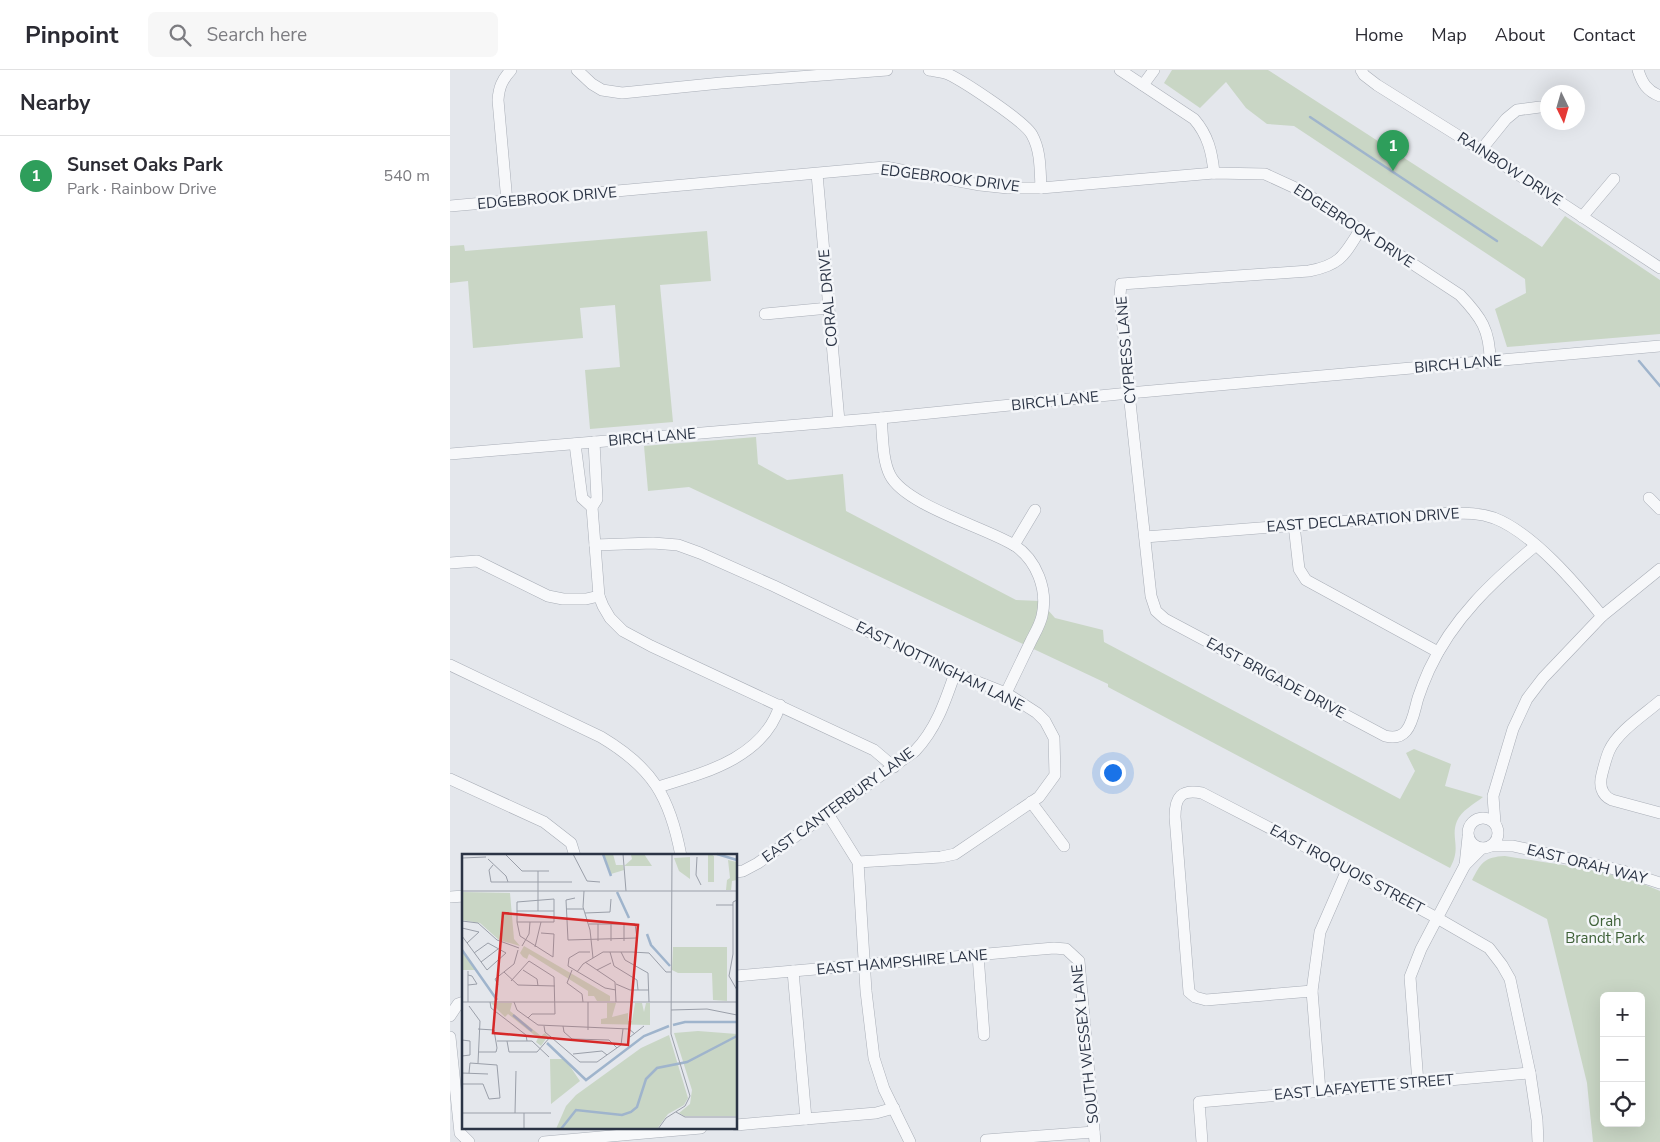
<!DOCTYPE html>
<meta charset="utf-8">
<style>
:root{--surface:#fff;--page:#f7f7f7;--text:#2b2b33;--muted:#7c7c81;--line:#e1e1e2;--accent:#d1495b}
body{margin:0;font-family:"Nunito Sans",sans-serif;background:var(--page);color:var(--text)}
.controls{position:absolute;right:15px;bottom:15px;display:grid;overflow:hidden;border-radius:8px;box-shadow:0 5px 20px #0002}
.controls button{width:45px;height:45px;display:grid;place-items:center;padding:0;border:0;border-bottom:1px solid var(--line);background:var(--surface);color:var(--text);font:25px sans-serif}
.compass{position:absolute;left:1090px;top:15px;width:45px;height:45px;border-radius:50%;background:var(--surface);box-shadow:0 5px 20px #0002;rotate:175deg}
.you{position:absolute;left:662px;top:702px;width:18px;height:18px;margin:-12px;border:4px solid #fff;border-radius:50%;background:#1a73e8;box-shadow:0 0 0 8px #1a73e833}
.badge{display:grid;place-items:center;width:32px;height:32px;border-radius:50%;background:var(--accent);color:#fff;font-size:16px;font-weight:700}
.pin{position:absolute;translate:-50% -41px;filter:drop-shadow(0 1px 2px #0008)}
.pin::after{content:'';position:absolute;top:26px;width:18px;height:15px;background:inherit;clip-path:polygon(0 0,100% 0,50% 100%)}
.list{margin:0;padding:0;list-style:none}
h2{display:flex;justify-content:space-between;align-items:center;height:65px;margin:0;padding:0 20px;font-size:21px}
h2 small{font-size:16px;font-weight:400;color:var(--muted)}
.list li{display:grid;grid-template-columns:32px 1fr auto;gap:15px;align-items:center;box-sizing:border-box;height:80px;padding:0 20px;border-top:1px solid var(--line)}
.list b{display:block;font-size:19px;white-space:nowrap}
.list p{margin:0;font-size:16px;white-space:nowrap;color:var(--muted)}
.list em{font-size:16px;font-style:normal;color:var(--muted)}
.icon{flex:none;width:28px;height:28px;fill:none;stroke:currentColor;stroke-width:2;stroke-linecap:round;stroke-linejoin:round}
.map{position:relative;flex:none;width:1210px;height:1072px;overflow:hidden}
header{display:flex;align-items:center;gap:30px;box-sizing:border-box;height:70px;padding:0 25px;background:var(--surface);border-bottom:1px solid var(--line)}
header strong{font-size:24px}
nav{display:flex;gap:28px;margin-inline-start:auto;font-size:18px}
.search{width:350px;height:45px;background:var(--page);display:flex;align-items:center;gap:12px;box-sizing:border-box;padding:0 18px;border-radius:8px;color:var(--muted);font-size:19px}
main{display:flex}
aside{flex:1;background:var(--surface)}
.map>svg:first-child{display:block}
.green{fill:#c9d6c5;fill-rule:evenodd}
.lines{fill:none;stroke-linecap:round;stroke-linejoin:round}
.stream{stroke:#9fb4cc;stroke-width:2.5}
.minor-casing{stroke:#a9aeb7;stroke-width:12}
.minor{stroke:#f7f8fa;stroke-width:11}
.labels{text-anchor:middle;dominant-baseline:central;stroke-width:5;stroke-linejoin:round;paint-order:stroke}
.street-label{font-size:15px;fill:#2b3445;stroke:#f4f6f9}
.park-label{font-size:15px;fill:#3f6138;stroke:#f4f6f9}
.inset-river{fill:none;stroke:#9fb4cc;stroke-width:2.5}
.inset-road{fill:none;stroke:#9a9fa9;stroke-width:1}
.view{fill:#d62828;fill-opacity:0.15;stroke:#d62828;stroke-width:2.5}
.inset-edge{fill:none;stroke:#2b3445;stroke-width:2.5}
</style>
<header>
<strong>Pinpoint</strong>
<div class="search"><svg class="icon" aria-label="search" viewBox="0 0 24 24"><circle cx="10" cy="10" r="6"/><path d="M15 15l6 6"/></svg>Search here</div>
<nav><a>Home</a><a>Map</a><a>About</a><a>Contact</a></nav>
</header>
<main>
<aside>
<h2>Nearby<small></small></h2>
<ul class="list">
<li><span class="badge" style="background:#2e9e5b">1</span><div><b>Sunset Oaks Park</b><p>Park · Rainbow Drive</p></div><em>540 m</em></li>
</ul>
</aside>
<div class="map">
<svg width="1210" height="1072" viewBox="0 0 1210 1072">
<rect width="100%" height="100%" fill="#e4e7ec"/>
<g class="green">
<path d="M 722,0 L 818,0 L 1092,177 L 1115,146 L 1210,210 L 1210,264 L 1057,277 L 1045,239 L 1076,223 L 1075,209 L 844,56 L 817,54 L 796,38 L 776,12 L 750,38 L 714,13 Z"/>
<path d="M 257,161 L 261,211 L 210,215 L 223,352 L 140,359 L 135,300 L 170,297 L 165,235 L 130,238 L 133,268 L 23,278 L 18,211 L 0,213 L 0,176 L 14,175 L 15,181 Z"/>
<path d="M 306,367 L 308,394 L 337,410 L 393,404 L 396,441 L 566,530 L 590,531 L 605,548 L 653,560 L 654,572 L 950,729 L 965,701 L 956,683 L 964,679 L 1001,694 L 995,716 L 1033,727 C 1024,734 1011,741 1007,751 C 1000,768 1012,777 1000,798 L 658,617 L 658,614 L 239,417 L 198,421 L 194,376 Z"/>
<path d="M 1055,786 C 1108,795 1161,799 1210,821 L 1210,1072 L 1143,1072 L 1137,1013 L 1097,849 L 1022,810 C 1031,793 1034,787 1055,786 ZM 1154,926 L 1191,926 L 1191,1053 L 1154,1053 Z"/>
</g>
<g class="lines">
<g class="stream">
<path d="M 860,47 L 1047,171"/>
<path d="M 1189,291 L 1210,316"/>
</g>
<defs>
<g id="minor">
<path d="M 127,0 L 142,14 L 152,20 L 172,23 L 271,13 L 437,0"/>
<path d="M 479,0 C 485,1 492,2 498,4 C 513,11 576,52 582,65 C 591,81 590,101 591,118"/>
<path d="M 670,0 L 744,49 C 758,65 762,82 764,103"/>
<path d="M 911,0 L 914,5 L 927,15 L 1031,80 L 1210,198"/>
<path d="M 1188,0 C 1192,13 1197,21 1210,26"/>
<path d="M 693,15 L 704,0"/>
<path d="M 1031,80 L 1056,49 L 1067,40 L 1090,37"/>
<path d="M 367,104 L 389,351"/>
<path d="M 57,132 L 48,30 C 49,17 52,10 61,0"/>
<path d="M 0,136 L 435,97 L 530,115 L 558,118 L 591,118 L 764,103 L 815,104 L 852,121 L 1010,225 C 1031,247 1040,260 1040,291"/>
<path d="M 1132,147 L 1164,109"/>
<path d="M 910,160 C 894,186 890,195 859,201 L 671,214 L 670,225 L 679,323 L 701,526 L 706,541 L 715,549 L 935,666 C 943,668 951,667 956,661 C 963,653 965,638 968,628 C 971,619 975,609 979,600 C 1003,548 1043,511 1085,476"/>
<path d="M 315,244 L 379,238"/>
<path d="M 431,348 C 433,366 432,389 440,405 C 455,435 534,457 564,475 C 587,490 598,520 592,546 C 590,555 585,563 581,571 C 573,588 564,606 556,623"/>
<path d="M 144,372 L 147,429 L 142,437 L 149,526 L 153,536 L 160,548 L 173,561 L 201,576 L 424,680 L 444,697"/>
<path d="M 125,374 L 132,428 L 142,437"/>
<path d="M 0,384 L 431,348 L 679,323 L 1210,276"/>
<path d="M 1199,428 L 1210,439"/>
<path d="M 844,455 L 849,499 L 856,510 L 988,582"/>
<path d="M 695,467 L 1002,443 C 1016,443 1030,443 1044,448 C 1083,463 1126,514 1152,546"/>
<path d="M 145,475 L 203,473 L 228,475 L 250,483 L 324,516 L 505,603 L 556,623 L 587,643 L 595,651 L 604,668 L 605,705 L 589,727 L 505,784 L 491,787 L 408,792"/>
<path d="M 564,475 L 585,440"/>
<path d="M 0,493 L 27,491 L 98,526 L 113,529 L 136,529 L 149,526"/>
<path d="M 0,595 L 151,667 C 203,698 220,727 231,786"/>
<path d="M 1210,631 C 1195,644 1167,662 1159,681 C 1156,688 1154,696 1152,704 C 1149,715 1151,725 1162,730 L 1210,743"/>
<path d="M 0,709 L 94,752 L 121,773 L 125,786"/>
<path d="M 208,717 C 254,703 314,688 330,635"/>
<path d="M 581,732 L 614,776"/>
<path d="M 378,744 L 408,792 L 416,921 L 424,988 L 434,1019 L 460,1072"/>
<circle cx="1033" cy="763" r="15"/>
<path d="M 1045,753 L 1043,726 L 1063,659 L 1077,629 L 1093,608 L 1152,546 L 1210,499"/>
<path d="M 1018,767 L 1015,795 L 1032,778"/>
<path d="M 1041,776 L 1063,776 L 1173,801 L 1210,813"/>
<path d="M 286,802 L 293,801 L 308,793 L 465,681 C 486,659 495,632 505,603"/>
<path d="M 0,827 L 14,826"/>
<path d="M 528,885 L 534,965"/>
<path d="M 343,901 L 356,1049"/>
<path d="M 286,906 L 604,878 L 616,879 L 629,891 L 645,1072"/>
<path d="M 862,921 L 756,930 L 745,927 L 739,922 L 725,747 C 725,727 731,719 752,723 L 845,771 L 987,848 L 1039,878 L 1052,895 L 1060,909 L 1080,1003 L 1087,1050 L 1088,1072"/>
<path d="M 0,946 L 8,934 L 14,932"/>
<path d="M 0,967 L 10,1063 L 19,1072"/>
<path d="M 968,1013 L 960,907 L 971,879 L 1015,795"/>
<path d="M 870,1021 L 862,921 L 870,862 L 897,800"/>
<path d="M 286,1055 L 426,1043 L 444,1038"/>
<path d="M 536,1070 L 644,1062"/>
<path d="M 94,1072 L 251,1058"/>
<path d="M 752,1072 L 749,1032 L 1080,1003"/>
</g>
</defs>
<use href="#minor" class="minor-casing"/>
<use href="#minor" class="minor"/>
</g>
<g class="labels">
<g class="street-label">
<text transform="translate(1060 99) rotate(33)">RAINBOW DRIVE</text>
<text transform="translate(500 108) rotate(7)">EDGEBROOK DRIVE</text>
<text transform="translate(97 128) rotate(-5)">EDGEBROOK DRIVE</text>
<text transform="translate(904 156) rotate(33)">EDGEBROOK DRIVE</text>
<text transform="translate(378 228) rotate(-95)">CORAL DRIVE</text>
<text transform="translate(676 280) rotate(-95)">CYPRESS LANE</text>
<text transform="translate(1008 294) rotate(-5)">BIRCH LANE</text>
<text transform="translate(605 331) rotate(-6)">BIRCH LANE</text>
<text transform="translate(202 367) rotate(-5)">BIRCH LANE</text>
<text transform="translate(913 450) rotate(-4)">EAST DECLARATION DRIVE</text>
<text transform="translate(490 596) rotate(26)">EAST NOTTINGHAM LANE</text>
<text transform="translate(826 608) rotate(28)">EAST BRIGADE DRIVE</text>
<text transform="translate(388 735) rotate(-36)">EAST CANTERBURY LANE</text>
<text transform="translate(1137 794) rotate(14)">EAST ORAH WAY</text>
<text transform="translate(897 799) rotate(28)">EAST IROQUOIS STREET</text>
<text transform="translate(452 892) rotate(-5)">EAST HAMPSHIRE LANE</text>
<text transform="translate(635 974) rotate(-96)">SOUTH WESSEX LANE</text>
<text transform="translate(914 1017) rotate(-5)">EAST LAFAYETTE STREET</text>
</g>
<g class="park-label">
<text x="1155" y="851">Orah<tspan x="1155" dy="17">Brandt Park</tspan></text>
</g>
</g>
<g transform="translate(12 784)">
<rect width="275" height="275" fill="#e4e7ec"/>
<path d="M 142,0 L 151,0 L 154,11 L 161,11 L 162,16 L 149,20 ZM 161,0 L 182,0 L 190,12 L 162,12 L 170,5 L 169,1 ZM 249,0 L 252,2 L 252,28 L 246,28 L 246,1 ZM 228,3 L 228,25 L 217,17 L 212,4 ZM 266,6 L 275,8 L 275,26 L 270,27 L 269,36 L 264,36 L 265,26 L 268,24 ZM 0,38 L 48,39 L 52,85 L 58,92 L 37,86 L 18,69 L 0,66 ZM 62,92 L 148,142 L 148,147 L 135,147 L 132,142 L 126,142 L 126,137 L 67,100 L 65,105 L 61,103 L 58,99 ZM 211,93 L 265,93 L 265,147 L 251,146 L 250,119 L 216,119 L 210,116 ZM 0,98 L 14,116 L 0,116 ZM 29,149 L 50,149 L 48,157 L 79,182 L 83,179 L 86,182 L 79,192 L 74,188 L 76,184 L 46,160 L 43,163 ZM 145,149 L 154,149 L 150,163 L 166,159 L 166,167 L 170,167 L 173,149 L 180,149 L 182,158 L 184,149 L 188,149 L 188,171 L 139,170 L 139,165 L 145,164 ZM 236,177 L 275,180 L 275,262 L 222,262 L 217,259 L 228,250 L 230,236 L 212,179 ZM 207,181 L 226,244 L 222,251 L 206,260 L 195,275 L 94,275 L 104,252 L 114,241 L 179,194 ZM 88,205 L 103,205 L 118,227 L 89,250 Z" fill="#c9d6c5"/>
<path class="inset-river" d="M 141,0 L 149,22M 255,0 L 275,6M 155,38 L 167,64M 185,80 L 189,91 L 208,112M 0,96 L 35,146M 51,161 L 70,177M 211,171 L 223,168 L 275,168M 85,189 L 124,226 L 182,182 L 207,172M 99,275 L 114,256 L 160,261 L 169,258 L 175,253 L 184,225 L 195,214 L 225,208 L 275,182"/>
<path class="inset-road" d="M 43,0 L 60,17 L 87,17M 111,0 L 125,27 L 138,28M 161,0 L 164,37M 235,3 L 234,21 L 239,31M 0,4 L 24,3M 26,5 L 44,22 L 46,28M 31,11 L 27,16 L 29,28 L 110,28M 0,37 L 275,37M 122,37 L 121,53 L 128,76 L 131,104M 113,44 L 104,46 L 106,86 L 175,84 L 173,70 L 127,70M 275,46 L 271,48 L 271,100 L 267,122 L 275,136M 254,51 L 271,51M 104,55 L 122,55M 55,57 L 92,57M 76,57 L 76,17M 123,59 L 148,58 L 149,45M 0,67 L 16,69 L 35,86 L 57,94M 55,68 L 92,68 L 92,45 L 55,48 L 55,68 L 58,82 L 91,103 L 92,80 L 79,79M 149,70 L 149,87M 162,70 L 162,87M 0,74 L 17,78 L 5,89M 0,82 L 25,116 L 44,99 L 26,89 L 12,99M 136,87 L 136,70M 60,92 L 67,80 L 68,68M 73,93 L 79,68M 128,98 L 117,98 L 107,104 L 106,112 L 143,134 L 154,136M 148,98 L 152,112 L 175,126 L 176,136M 159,98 L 163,106 L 186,119M 19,108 L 36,95M 123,108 L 153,128 L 154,148M 61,116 L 75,125 L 76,132M 110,116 L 105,129 L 120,140 L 121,148M 135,116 L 149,109M 6,117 L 6,148M 42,118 L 56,131 L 93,132M 115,118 L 121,110 L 141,98 L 170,98 L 187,99 L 204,118 L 209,118M 186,119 L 187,148M 6,121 L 10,122 L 15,130 L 6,131M 49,127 L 67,107 L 92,123 L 93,160 L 70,160 L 66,164M 154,130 L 168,136 L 187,136M 36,131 L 33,125 L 52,110 L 56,96M 0,148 L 275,148M 28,148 L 29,154 L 64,181 L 65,187M 52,148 L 55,156 L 76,171 L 167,175 L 173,180M 7,152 L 18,167 L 16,209M 209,156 L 245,155 L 275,161M 82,172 L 83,178 L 118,208 L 135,208 L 159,191 L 161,175M 101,172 L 102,178 L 110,185 L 147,186 L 155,194M 126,176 L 126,148M 168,183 L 182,172M 0,186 L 8,187 L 8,201 L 0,202M 35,187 L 70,187 L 87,203M 45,187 L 47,198 L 75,198 L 89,182M 16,198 L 34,198 L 35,194 L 32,176 L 16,175M 111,200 L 140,197 L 145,201M 0,219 L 26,220M 0,230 L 21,230 L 27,245 L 38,244 L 35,211 L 8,209 L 7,219M 214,258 L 223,263 L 275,263M 0,259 L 89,259M 53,259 L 54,217M 62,259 L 62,275M 196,275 L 204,264 L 223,252 L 228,242 L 209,180 L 210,0"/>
<path class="view" d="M 41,59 L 176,71 L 166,191 L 31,179 Z"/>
<rect width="275" height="275" class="inset-edge"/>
</g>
</svg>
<div class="controls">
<button>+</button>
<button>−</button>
<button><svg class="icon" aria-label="locate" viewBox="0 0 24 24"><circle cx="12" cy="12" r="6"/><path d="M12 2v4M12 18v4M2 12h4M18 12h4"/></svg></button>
</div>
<svg class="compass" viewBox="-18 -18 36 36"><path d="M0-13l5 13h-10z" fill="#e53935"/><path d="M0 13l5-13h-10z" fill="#7c7c81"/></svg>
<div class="you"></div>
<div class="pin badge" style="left:943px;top:101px;background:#2e9e5b">1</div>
</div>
</main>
